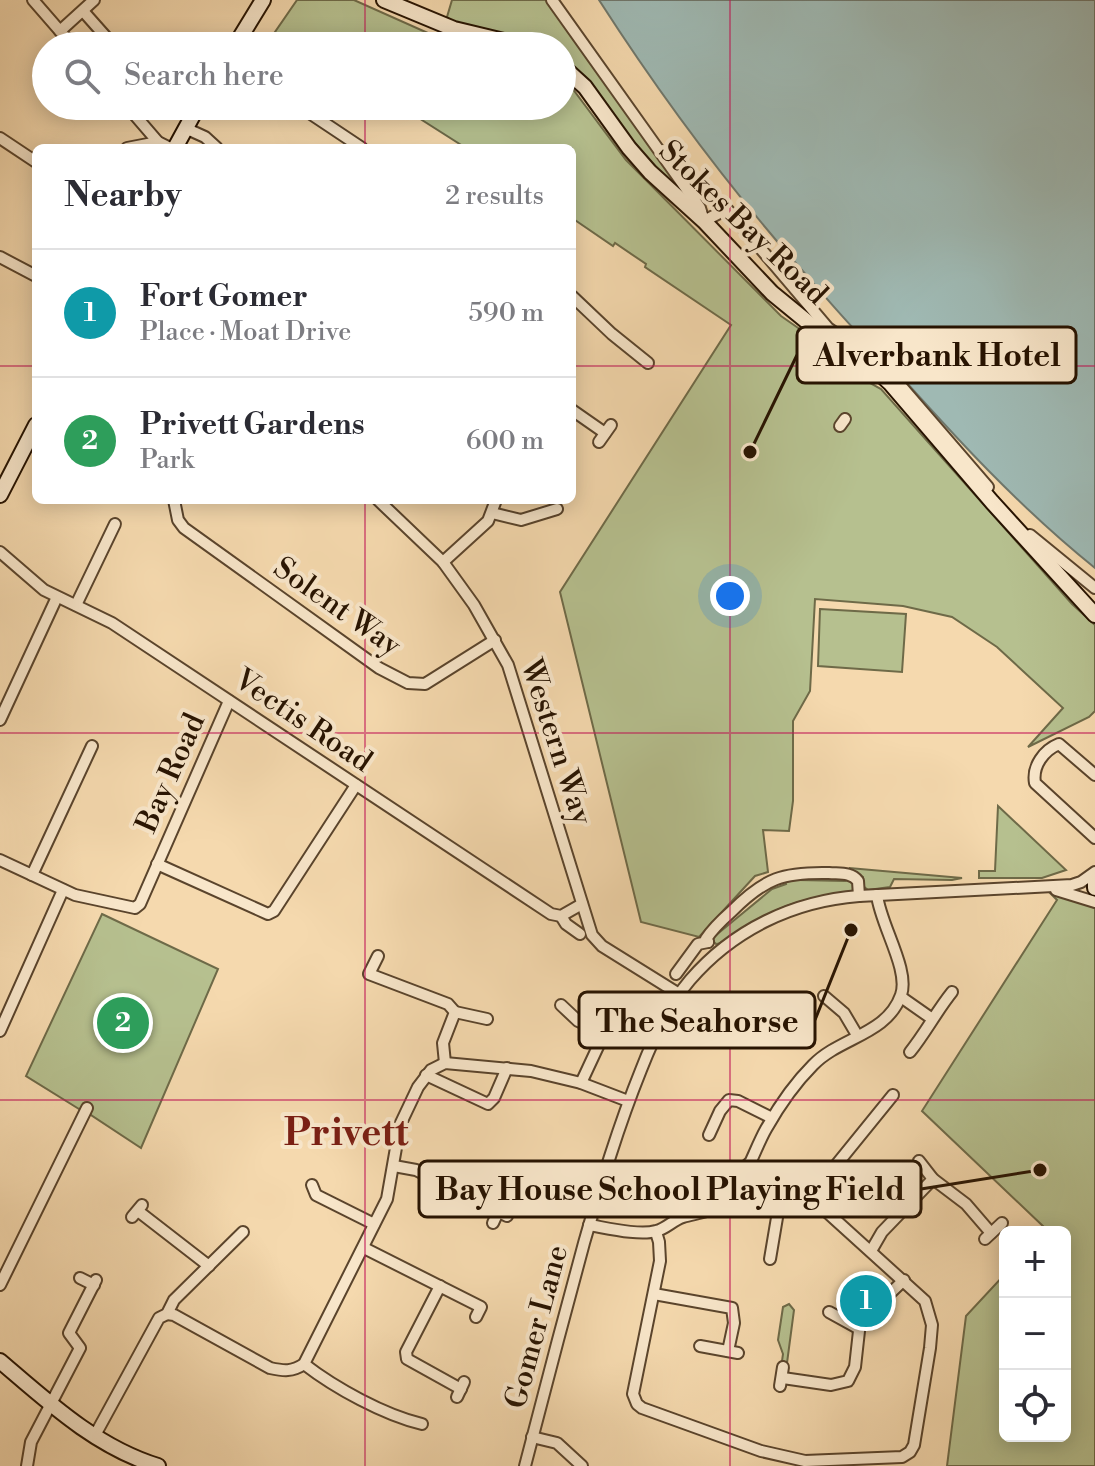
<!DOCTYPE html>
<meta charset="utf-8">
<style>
:root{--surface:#fff;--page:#f2f2f3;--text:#2b2b33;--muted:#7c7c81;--line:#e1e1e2;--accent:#db2777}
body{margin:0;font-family:"Libre Bodoni",serif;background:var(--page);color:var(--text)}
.controls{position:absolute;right:24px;bottom:24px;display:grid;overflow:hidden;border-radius:12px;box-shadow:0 4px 20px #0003}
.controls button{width:72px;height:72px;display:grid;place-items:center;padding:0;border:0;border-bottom:2px solid var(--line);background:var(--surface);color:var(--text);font:40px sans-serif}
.you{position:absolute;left:730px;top:596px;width:28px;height:28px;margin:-20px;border:6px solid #fff;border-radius:50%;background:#1a73e8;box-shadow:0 0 0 12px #1a73e833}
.badge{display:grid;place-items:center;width:52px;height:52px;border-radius:50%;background:var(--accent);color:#fff;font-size:26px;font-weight:700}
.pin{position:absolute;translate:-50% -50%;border:4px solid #fff;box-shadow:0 2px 8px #0006}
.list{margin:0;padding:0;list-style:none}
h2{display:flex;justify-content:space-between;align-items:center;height:104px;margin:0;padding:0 32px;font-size:34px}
h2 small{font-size:26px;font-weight:400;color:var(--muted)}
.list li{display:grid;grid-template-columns:52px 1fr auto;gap:24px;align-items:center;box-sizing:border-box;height:128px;padding:0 32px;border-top:2px solid var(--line)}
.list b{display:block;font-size:30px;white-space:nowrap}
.list p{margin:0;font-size:26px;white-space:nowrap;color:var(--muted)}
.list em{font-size:26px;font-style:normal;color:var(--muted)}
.icon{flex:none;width:44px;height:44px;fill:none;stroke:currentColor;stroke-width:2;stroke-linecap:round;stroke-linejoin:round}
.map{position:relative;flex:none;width:1095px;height:1466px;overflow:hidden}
.search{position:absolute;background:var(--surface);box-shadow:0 4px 20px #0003;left:32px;top:32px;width:544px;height:88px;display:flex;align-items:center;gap:20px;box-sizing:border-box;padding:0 28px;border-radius:44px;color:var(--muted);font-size:30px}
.panel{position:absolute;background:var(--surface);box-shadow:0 4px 20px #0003;left:32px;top:144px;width:544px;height:360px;border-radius:12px}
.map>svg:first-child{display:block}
.green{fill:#b6c08f;stroke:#6e6a48;stroke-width:2}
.water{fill:#9fb9b3;stroke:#6f776c;stroke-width:2}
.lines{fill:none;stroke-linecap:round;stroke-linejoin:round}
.street-casing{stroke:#5a442c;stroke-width:14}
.secondary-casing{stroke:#271301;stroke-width:18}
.street{stroke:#f8e6ca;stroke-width:10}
.secondary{stroke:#f8e6ca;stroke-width:14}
.grid{fill:none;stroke:#c2185b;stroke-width:2;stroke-opacity:0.55}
.labels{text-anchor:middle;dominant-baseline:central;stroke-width:8;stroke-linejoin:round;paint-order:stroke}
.street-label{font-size:30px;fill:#271301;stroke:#f8e6ca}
.district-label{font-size:38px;font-weight:bold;fill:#7a1f14;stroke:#f8e6ca}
.leader{fill:none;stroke:#271301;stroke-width:3}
.callout-dot{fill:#271301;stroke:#f8e6ca;stroke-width:3}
.callout{fill:#f8e6ca;stroke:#271301;stroke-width:3}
.callout-label{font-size:32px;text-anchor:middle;font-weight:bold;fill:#271301}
</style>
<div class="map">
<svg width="1095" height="1466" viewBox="0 0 1095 1466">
<rect width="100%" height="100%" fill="#f5d9ae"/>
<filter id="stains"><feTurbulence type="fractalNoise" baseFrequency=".0025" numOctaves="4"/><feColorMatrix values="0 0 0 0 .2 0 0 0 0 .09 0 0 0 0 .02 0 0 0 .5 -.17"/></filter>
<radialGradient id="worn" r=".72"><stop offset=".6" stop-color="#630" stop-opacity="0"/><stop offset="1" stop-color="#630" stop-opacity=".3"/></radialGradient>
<g class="green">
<path d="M 297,0 L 354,0 L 448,42 L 466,46 L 298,46 L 275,32 Z"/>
<path d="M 452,0 L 548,0 L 688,199 L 660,174 L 562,61 L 562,46 L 531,46 L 455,24 L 447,17 Z"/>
<path d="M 562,81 L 572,88 L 626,160 L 781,316 L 860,371 L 870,383 L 881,389 L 1072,604 L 1095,625 L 1095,711 L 1089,717 L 1028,747 L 1063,708 L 997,647 L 952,617 L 903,606 L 815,599 L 810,691 L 793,721 L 793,801 L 789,831 L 763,830 L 768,872 L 755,876 L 699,937 L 641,922 L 560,592 L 731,325 L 645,267 L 646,264 L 615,243 L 613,246 L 572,218 L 572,148 L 466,148 L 400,106 L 562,106 Z"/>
<path d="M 820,609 L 906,614 L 902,672 L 818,666 Z"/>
<path d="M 998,806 L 1066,870 L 1042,878 L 979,878 L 979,871 L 995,871 Z"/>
<path d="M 849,868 L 962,878 L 952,880 L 894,879 L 890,887 L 868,890 L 863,886 L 863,877 Z"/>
<path d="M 798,877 L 799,880 L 845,881 L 851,879 L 855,882 L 855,889 L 851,892 C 825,896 800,899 777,910 C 763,916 726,944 716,944 L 712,940 L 713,934 L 715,936 L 772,889 L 786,884 L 785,880 Z"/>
<path d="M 1049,892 L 1095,907 L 1095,1466 L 947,1466 L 966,1316 L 1005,1274 L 1005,1436 L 1065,1436 L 1065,1232 L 1044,1232 L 1046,1229 L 922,1111 L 1057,900 Z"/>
<path d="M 102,914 L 218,969 L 141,1148 L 91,1115 L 88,1107 L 79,1109 L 26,1076 Z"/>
<path d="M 789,1304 L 794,1310 L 787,1363 L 782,1361 L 783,1354 L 778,1340 L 783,1307 Z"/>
</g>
<path class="water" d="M 599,0 L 1095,0 L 1095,568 C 1019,507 954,436 889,363 C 857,335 829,301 801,269 C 727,185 660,95 599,0 Z"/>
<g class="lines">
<defs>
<g id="street">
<path d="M 33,0 L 73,46"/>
<path d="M 552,0 L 700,208 L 704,221 L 727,209 L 828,328 L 844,339"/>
<path d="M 83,11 L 114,46"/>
<path d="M 60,31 L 94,0"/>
<path d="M 127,106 L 158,142 L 170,148"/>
<path d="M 299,106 L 362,148"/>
<path d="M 185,128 L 205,137 L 217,148"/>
<path d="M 0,138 L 36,162"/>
<path d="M 127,148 L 158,142"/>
<path d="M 0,257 L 36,276"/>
<path d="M 572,296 L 612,334 L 648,363"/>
<path d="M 864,352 L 882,364 L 988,487"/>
<path d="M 572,410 L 605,433"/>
<path d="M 840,426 L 845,419"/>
<path d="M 599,442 L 611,425"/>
<path d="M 174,500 L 178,520 L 184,528 L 379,668 L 408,683 L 425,684 L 495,640"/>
<path d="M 378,500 L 443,562 L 474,605 L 508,665 L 592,935 L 602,946 L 679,994"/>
<path d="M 492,513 L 521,520 L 557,509"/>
<path d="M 1030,535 L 1095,588"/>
<path d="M 0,552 L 44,590 L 112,623 L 551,914 L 561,916 L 582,904"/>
<path d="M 443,562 L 488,521 L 496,500"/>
<path d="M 76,605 L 115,524"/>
<path d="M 0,720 L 57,597"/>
<path d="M 1095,775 L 1059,744 C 1044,750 1032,766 1035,783 L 1095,838"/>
<path d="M 0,860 L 75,895 L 135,908 L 140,904 L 229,701"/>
<path d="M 157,864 L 268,914 L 274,911 L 356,785"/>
<path d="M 32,875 L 92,746"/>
<path d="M 1056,890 L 1095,902"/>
<path d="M 561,916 L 566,924 L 580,934"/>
<path d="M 708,942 L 706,939 C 713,928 723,919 732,911 C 765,878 783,872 829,873 C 840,874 851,872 858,881 L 859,896"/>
<path d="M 378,956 L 369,974 L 448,1004 L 455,1012 L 443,1043 L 445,1063"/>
<path d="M 676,974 L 698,944 L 708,942"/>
<path d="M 824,996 L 844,1013 L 857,1035"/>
<path d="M 901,997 L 931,1018"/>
<path d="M 561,1005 L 578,1021 L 604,1033"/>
<path d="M 455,1012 L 487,1019"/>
<path d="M 0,1031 L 63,890"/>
<path d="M 910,1052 C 926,1032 936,1012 952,992"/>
<path d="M 426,1075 L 488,1104 L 494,1098 L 507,1068"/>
<path d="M 581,1083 L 609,1023"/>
<path d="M 367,1134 L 397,1139"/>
<path d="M 709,1135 L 720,1111 L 729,1100 L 738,1101 L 772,1118"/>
<path d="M 919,1161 L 933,1179 L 966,1204 L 991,1233"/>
<path d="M 394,1166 L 416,1170 L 507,1216"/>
<path d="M 312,1185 L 316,1195 L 374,1224"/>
<path d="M 811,1196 L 893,1095"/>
<path d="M 138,1211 L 209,1266"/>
<path d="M 132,1217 L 142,1205"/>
<path d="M 493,1223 L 498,1212"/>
<path d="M 589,1225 C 607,1228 640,1236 656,1231 C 666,1229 673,1220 683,1217 C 697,1213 711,1212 723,1203 C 744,1187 753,1152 766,1129 C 779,1106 794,1084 813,1065 C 840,1037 887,1035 901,995 C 910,970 880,924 877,895"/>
<path d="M 656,1232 L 659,1242 L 660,1261 L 633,1394 L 637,1404 L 642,1408 L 761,1451 L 805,1461 L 902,1457 L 910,1452 L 914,1445 L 930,1348 L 932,1325 L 925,1301 L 797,1185 L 784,1177 L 748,1164"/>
<path d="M 985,1239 L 1002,1223"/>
<path d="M 364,1248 L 481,1307 L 476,1317"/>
<path d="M 871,1251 L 882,1232 L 933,1179"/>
<path d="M 770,1259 L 782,1188 L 786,1178"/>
<path d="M 80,1278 L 94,1285"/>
<path d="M 0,1285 L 87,1108"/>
<path d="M 440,1286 L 406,1352 L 407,1359 L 461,1389"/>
<path d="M 654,1294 L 732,1308 L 734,1323 L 728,1351"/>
<path d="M 829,1312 L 858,1328"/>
<path d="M 167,1314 L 174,1315 L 270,1368 C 284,1371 292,1372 304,1364 L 387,1199 L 400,1125 L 418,1087 L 431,1070 L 445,1063 L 531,1071 L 581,1083 L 628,1101"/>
<path d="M 700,1346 L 738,1353"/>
<path d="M 304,1364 C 335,1388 384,1415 422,1424"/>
<path d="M 783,1378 L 831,1385 L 848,1381 L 855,1367 L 860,1322 L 904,1280"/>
<path d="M 780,1386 L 783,1367"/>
<path d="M 457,1397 L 464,1382"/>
<path d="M 94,1437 L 159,1318 L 167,1314 L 174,1300 L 243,1232"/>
<path d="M 532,1437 L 557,1443 L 582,1466"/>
<path d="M 27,1466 L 31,1442 L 80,1348 L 69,1333 L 96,1280"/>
<path d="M 525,1466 C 544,1392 564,1317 584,1243 C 601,1184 618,1127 641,1070 C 653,1039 668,1006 690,980 C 733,930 793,901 859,896 L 1072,885 L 1081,882 L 1095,872"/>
</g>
<g id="secondary">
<path d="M 384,0 L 454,29 L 525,46"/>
<path d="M 235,46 L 263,0"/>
<path d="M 562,66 L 585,87 L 629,148 L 650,172 L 704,221 L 772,293 L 816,329 L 862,357 L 890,383 L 992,502 L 1095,615"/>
<path d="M 175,148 L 198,106"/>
<path d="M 0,495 L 36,425"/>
<path d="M 1095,878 L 1095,888"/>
<path d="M 0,1361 C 48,1402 96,1447 158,1466"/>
</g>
</defs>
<use href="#street" class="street-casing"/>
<use href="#secondary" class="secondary-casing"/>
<use href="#street" class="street"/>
<use href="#secondary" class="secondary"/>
</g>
<path class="grid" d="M 365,0 L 365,46M 730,0 L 730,1466M 365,106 L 365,148M 0,366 L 36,366M 572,366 L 1095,366M 365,500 L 365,1466M 0,733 L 1095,733M 0,1100 L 1095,1100"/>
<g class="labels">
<g class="street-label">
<text transform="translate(743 223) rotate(44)">Stokes Bay Road</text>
<text transform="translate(337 607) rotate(35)">Solent Way</text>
<text transform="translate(303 721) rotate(34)">Vectis Road</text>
<text transform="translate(556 742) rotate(72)">Western Way</text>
<text transform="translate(171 773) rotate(-66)">Bay Road</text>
<text transform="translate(537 1327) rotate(-75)">Gomer Lane</text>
</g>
<g class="district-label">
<text x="346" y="1133">Privett</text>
</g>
</g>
<path class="leader" d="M750 452L797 355M851 930L815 1020M1040 1170L921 1189"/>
<g class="callout-dot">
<circle cx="750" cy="452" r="8"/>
<circle cx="851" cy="930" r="8"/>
<circle cx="1040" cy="1170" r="8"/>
</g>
<g class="callout">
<rect x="797" y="327" width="279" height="56" rx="8"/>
<rect x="579" y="992" width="236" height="56" rx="8"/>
<rect x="419" y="1161" width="502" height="56" rx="8"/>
</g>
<g class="callout-label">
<text x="937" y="366">Alverbank Hotel</text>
<text x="697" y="1032">The Seahorse</text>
<text x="670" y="1200">Bay House School Playing Field</text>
</g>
<rect width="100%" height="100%" filter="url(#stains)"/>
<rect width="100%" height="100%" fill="url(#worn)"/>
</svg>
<div class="controls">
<button>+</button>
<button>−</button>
<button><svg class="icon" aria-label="locate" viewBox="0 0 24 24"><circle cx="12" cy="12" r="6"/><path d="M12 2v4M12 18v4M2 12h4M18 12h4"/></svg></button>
</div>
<div class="you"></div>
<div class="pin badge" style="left:866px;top:1301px;background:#0f9aa8">1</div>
<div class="pin badge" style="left:123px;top:1023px;background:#2e9e5b">2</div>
<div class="search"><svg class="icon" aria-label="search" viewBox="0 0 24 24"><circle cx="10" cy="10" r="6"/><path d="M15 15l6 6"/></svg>Search here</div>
<section class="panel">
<h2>Nearby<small>2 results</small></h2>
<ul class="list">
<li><span class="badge" style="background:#0f9aa8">1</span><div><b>Fort Gomer</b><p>Place · Moat Drive</p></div><em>590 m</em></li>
<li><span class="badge" style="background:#2e9e5b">2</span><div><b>Privett Gardens</b><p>Park</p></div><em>600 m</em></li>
</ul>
</section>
</div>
